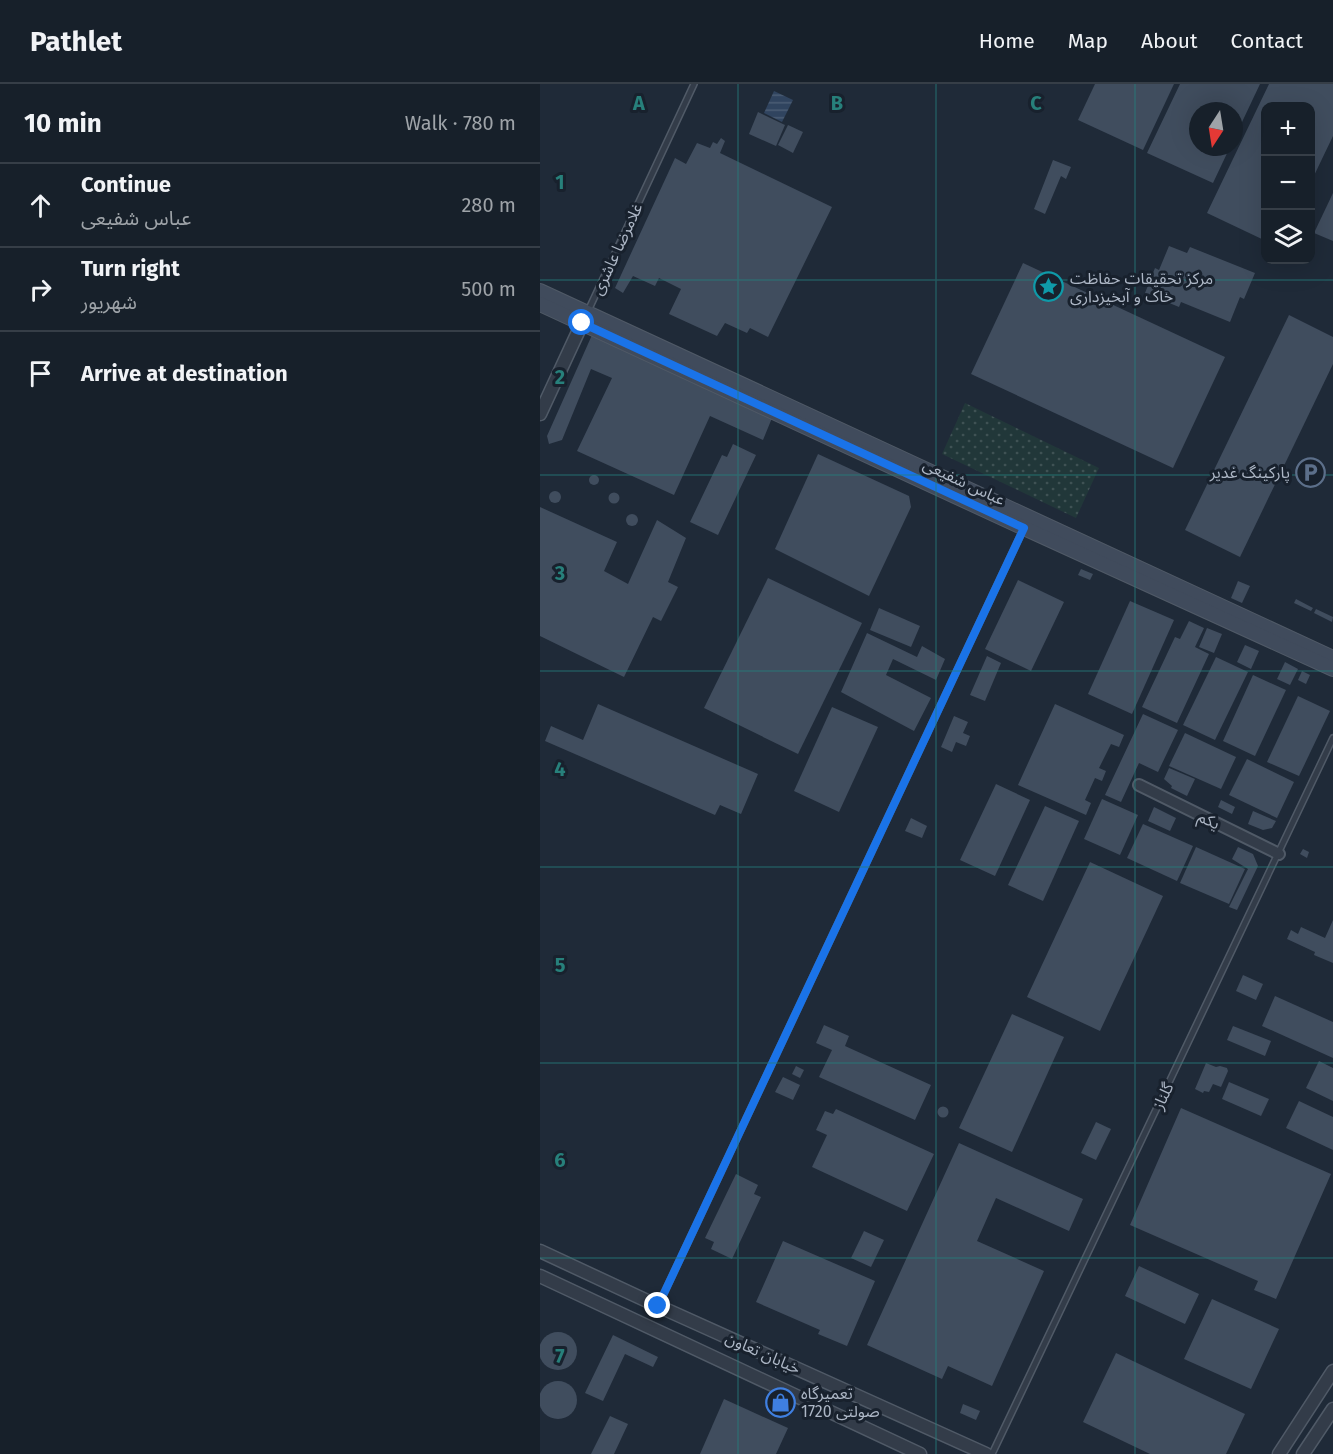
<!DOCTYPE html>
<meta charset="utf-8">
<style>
:root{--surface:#17202a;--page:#202832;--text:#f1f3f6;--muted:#9ea3a8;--line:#363e47}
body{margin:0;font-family:"Fira Sans","Noto Sans Arabic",sans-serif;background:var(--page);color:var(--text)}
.controls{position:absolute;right:18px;top:18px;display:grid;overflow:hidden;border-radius:12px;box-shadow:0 6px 24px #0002}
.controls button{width:54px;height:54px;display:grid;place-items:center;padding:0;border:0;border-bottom:2px solid var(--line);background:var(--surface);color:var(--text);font:30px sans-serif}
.compass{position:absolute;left:649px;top:18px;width:54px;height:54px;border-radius:50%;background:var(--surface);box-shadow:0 6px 24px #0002;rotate:192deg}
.stop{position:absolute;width:18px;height:18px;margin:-14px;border:4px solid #1a73e8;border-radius:50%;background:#fff}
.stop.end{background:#1a73e8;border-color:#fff;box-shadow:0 2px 6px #0008}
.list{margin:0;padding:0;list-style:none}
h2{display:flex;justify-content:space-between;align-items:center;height:78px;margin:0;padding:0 24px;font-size:26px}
h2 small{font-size:20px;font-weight:400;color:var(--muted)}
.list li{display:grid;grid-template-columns:39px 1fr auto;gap:18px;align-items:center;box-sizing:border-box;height:84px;padding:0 24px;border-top:2px solid var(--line)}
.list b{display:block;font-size:22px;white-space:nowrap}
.list p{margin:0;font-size:20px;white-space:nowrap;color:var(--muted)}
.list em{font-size:20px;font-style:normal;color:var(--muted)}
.icon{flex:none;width:33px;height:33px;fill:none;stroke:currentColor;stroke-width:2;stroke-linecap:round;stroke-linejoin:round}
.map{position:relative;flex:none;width:793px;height:1370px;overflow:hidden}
header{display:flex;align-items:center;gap:36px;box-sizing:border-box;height:84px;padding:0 30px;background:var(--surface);border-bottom:2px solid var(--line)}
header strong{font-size:28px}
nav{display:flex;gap:33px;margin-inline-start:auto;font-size:21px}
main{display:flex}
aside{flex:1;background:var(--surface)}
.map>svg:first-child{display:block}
</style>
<header>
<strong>Pathlet</strong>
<nav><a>Home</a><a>Map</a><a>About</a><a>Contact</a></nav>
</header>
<main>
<aside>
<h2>10 min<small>Walk · 780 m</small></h2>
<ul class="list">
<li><svg class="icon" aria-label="ahead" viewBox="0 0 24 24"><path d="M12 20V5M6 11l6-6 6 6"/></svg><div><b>Continue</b><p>عباس شفیعی</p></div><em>280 m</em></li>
<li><svg class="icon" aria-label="right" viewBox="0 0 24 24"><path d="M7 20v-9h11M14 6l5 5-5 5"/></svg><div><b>Turn right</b><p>شهریور</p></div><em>500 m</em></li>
<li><svg class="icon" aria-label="arrive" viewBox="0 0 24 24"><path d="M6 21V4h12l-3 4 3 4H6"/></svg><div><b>Arrive at destination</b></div></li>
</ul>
</aside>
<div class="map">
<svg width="793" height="1370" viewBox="0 0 793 1370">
<defs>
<pattern id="grass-dots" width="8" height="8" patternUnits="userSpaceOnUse" patternTransform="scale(1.5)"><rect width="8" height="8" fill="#213739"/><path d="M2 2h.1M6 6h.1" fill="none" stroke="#3f5254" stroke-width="1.8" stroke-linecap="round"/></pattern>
<pattern id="water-rules" width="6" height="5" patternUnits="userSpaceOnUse" patternTransform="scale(1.5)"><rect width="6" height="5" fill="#30445f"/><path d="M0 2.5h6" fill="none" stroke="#4b5d74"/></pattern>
</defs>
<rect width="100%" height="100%" fill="#1f2a38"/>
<!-- grass -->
<path fill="url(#grass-dots)" d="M425,319L559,384L536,434L402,370Z"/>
<!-- water -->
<path fill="url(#water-rules)" d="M234,7L253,16L242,38L224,29Z"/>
<!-- building -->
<g fill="#404d5e">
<path d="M555,0H634L603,66L538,36Z"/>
<path d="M640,0H720L694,55V27H658V63H690L673,99L607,69Z"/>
<path d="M729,0H793V52L770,100V22H726V157L667,129Z"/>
<path d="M218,28L245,41L236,62L209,50Z"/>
<path d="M248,41L263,48L253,69L238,61Z"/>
<path d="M181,54L185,57L180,69L292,123L228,253L210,244L207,249L185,239L177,252L129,230L141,205L119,194L115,202L93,192L83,209L75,204L135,74L146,80L157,59L170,64L173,58L177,60Z"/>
<path d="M513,76L531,83L526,95L521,92L505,130L494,125Z"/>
<path d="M793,109V157L774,149Z"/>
<path d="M629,162L647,169L650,163L715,189L704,215L700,213L690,238L641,218L639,223L605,209L615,184L619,186Z"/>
<path d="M483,179L685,273L633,384L431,290Z"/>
<path d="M749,231L793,253V280L700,473L645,446Z"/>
<path d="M52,251L232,334L223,356L170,332L134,411L37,367L72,294L51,285L22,356L9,360L7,352Z"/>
<path d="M193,360L216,371L178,451L150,438L182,371L187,373Z"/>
<path d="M278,370L369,412L371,423L329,512L235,465Z"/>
<circle cx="54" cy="396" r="5"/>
<circle cx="15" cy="413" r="6"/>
<circle cx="74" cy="414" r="5.5"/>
<path d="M0,423L77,458L64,487L88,500L117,436L146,454L128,498L138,503L121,537L113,533L84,593L0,552Z"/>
<circle cx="92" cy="436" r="6"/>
<path d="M541,485L553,490L550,496L538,491Z"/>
<path d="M228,494L322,539L258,670L164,624Z"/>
<path d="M478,496L524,518L491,587L445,565Z"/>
<path d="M698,497L710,502L702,519L691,514Z"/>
<path d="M756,515L773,524L771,527L754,519Z"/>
<path d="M590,517L634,536L592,630L548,610Z"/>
<path d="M339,524L380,542L371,563L330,546Z"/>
<path d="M776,525L793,533L792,538L774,529Z"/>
<path d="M649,537L664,544L655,563L669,570L637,639L602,623L635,553L640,555Z"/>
<path d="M667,544L682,550L674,569L659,563Z"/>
<path d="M327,549L377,573L382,562L405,575L396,596L353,575L346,591L391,614L374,647L301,608Z"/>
<path d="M705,561L719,567L711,585L697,578Z"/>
<path d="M447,572L461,579L445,617L430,611Z"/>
<path d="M676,573L708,588L675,656L643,641Z"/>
<path d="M745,578L758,585L750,601L737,595Z"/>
<path d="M762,587L770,591L766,600L758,596Z"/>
<path d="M713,591L746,606L715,672L683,657Z"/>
<path d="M758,612L790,627L759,692L727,678Z"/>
<path d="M58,620L218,690L201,730L180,721L175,731L5,657L11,642L43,656Z"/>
<path d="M515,620L584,651L579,663L571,660L559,684L566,687L562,697L555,694L545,716L551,719L546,731L478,701Z"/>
<path d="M292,623L338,643L299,728L254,707Z"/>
<path d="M603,630L638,646L618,688L599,679L581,718L565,711Z"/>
<path d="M414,632L428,638L423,649L430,652L426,662L416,658L412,668L401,663Z"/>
<path d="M645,649L696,673L681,705L629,682Z"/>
<path d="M707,675L754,698L737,734L689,711Z"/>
<path d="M629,684L655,695L647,712L631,704L632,702L624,695Z"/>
<path d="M456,700L490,716L455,792L420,776Z"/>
<path d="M562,715L598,731L580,771L544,755Z"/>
<path d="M681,716L695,723L692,730L678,723Z"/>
<path d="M505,722L539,737L503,817L468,801Z"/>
<path d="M614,723L636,734L630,747L608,737Z"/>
<path d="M713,727L736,737L732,744L723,746L708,740Z"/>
<path d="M371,734L387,742L382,754L365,747Z"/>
<path d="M603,740L653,762L637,797L587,774Z"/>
<path d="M656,763L705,785L689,820L640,799Z"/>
<path d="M698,763L713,770L718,782L697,826L689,823L708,785L692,775Z"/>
<path d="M763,765L769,768L767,774L760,770Z"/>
<path d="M550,778L623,812L560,947L487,913Z"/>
<path d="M793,836V879L774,871L775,868L747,855L751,846L758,850L761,843L785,854Z"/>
<path d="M703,891L723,900L716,916L696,907Z"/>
<path d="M735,912L793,938V974L722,942Z"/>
<path d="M472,930L524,953L472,1068L419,1044Z"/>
<path d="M284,941L309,952L305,962L391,1001L375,1036L279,993L292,966L276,959Z"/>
<path d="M693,942L731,957L725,972L687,956Z"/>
<path d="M779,977L793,984V1017L766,1004Z"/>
<path d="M666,979L676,983L680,982L687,984L688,987L681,1003L673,1000L669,1008L664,1007L663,1009L655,1005Z"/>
<path d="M256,982L264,986L260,994L252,990Z"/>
<path d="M243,993L260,1001L253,1016L235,1008Z"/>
<path d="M689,998L729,1015L721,1032L682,1015Z"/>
<path d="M759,1017L793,1033V1066L746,1044Z"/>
<circle cx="403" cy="1028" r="5.5"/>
<path d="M641,1024L791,1090L736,1215L714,1206L718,1197L590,1141Z"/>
<path d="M296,1025L394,1070L367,1127L272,1083L287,1051L276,1046L285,1027L293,1030Z"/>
<path d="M556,1038L571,1045L556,1076L541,1069Z"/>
<path d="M419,1059L543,1115L529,1147L456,1114L437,1157L504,1187L452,1302L408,1282L402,1295L327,1261Z"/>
<path d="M196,1090L218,1101L214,1110L221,1113L192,1175L171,1165L174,1158L165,1154Z"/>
<path d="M324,1147L344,1156L331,1183L311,1174Z"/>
<path d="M243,1157L335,1197L307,1262L278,1250L280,1246L216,1218Z"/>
<path d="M599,1182L659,1210L645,1240L585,1212Z"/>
<path d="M672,1215L739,1245L711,1305L644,1275Z"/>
<circle cx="18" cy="1267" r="19"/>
<path d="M73,1251L118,1273L113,1283L85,1270L63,1317L45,1309Z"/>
<path d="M576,1269L705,1330L686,1370H610L543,1338Z"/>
<circle cx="18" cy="1316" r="19"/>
<path d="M184,1315L248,1344L236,1370H160Z"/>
<path d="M423,1320L440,1327L436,1336L420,1329Z"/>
<path d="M70,1332L88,1340L74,1370H51Z"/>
</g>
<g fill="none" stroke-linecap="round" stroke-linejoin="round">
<defs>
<g id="service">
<path d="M48,227L154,0"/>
<path d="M118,1222L483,446"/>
<path d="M452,1370L793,654"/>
</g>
<path id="minor" d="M599,701L739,770"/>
<g id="tertiary">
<path d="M0,330L45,233"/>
<path d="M0,1167L118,1222L446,1370"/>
<path d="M0,1192L380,1370"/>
<path d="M739,1370L793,1287"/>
<path d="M763,1370L793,1325"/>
</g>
<g id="secondary">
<path d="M0,207L793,574"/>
<path d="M0,220L484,444L793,585"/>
</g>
</defs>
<!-- service casing -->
<use href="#service" stroke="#505a67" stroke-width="8"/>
<!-- minor casing -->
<use href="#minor" stroke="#505a67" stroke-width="14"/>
<!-- tertiary casing -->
<use href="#tertiary" stroke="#505a67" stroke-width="15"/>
<!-- secondary casing -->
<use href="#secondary" stroke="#505a67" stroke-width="16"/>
<!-- service -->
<use href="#service" stroke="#333c49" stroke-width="5"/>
<!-- minor -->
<use href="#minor" stroke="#333c49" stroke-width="10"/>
<!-- tertiary -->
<use href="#tertiary" stroke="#333c49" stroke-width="12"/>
<!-- secondary -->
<use href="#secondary" stroke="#404b5c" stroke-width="14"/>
</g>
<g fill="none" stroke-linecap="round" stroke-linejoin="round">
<!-- route -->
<path stroke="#1a73e8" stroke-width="8" d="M42,239L484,444L118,1222"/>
</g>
<!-- grid -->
<path fill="none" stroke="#27807b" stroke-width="1.5" stroke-opacity="0.55" d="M198,0V1370M396,0V1370M595,0V1370M0,196H793M0,391H793M0,587H793M0,783H793M0,979H793M0,1174H793"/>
<!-- icons -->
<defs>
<symbol id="sight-ring" viewBox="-11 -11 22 22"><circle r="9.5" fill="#18212d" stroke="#0f9aa8" stroke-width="1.5"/><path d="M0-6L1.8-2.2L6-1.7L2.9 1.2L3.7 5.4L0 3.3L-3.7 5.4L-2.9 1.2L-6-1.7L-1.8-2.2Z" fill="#0f9aa8"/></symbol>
<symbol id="parking-ring" viewBox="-11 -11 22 22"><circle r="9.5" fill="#18212d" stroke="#5c6f8a" stroke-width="1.5"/><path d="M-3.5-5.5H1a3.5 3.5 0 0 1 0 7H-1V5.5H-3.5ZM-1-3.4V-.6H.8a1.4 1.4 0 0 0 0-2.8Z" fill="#5c6f8a"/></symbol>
<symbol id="shop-ring" viewBox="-11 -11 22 22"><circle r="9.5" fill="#18212d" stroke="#3f7fe0" stroke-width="1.5"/><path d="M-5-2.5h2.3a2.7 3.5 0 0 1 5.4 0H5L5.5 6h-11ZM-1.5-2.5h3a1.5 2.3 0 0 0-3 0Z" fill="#3f7fe0"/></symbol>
</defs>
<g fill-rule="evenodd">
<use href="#sight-ring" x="492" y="186" width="33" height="33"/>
<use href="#parking-ring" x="754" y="372" width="33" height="33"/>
<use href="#shop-ring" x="224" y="1302" width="33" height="33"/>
</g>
<g text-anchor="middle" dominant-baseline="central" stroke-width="6" stroke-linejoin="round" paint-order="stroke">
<!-- street labels -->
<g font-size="16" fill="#adb7c6" stroke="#18212d">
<text transform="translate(77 165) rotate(-65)">غلامرضا عاشری</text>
<text transform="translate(424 398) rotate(25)">عباس شفیعی</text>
<text transform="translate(669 736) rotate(26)">یکم</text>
<text transform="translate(623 1012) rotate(-64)">گلناز</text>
<text transform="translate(223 1269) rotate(24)">خیابان تعاون</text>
</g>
<!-- poi labels -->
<g font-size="16" fill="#adb7c6" stroke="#18212d" text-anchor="start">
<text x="530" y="194">مرکز تحقیقات حفاظت<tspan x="530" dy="18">خاک و آبخیزداری</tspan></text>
<text x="750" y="388" text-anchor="end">پارکینگ غدیر</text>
<text x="261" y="1309">تعمیرگاه<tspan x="261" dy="18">1720 صولتی</tspan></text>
</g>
</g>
<g font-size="20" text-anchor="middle" font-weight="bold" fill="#27807b" stroke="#18212d" stroke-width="6" stroke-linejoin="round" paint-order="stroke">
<text x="99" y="26">A</text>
<text x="297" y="26">B</text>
<text x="496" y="26">C</text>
<text x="20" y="105">1</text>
<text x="20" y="300">2</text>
<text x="20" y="496">3</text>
<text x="20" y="692">4</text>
<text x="20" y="888">5</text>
<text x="20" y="1083">6</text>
<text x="20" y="1279">7</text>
</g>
</svg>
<div class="controls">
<button>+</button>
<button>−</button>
<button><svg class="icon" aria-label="layers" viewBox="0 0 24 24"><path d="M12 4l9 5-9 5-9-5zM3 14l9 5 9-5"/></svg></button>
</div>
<svg class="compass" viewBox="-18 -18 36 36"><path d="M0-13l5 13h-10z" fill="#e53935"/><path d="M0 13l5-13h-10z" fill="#9ea3a8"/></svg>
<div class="stop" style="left:42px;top:239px"></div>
<div class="stop end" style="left:118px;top:1222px"></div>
</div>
</main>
